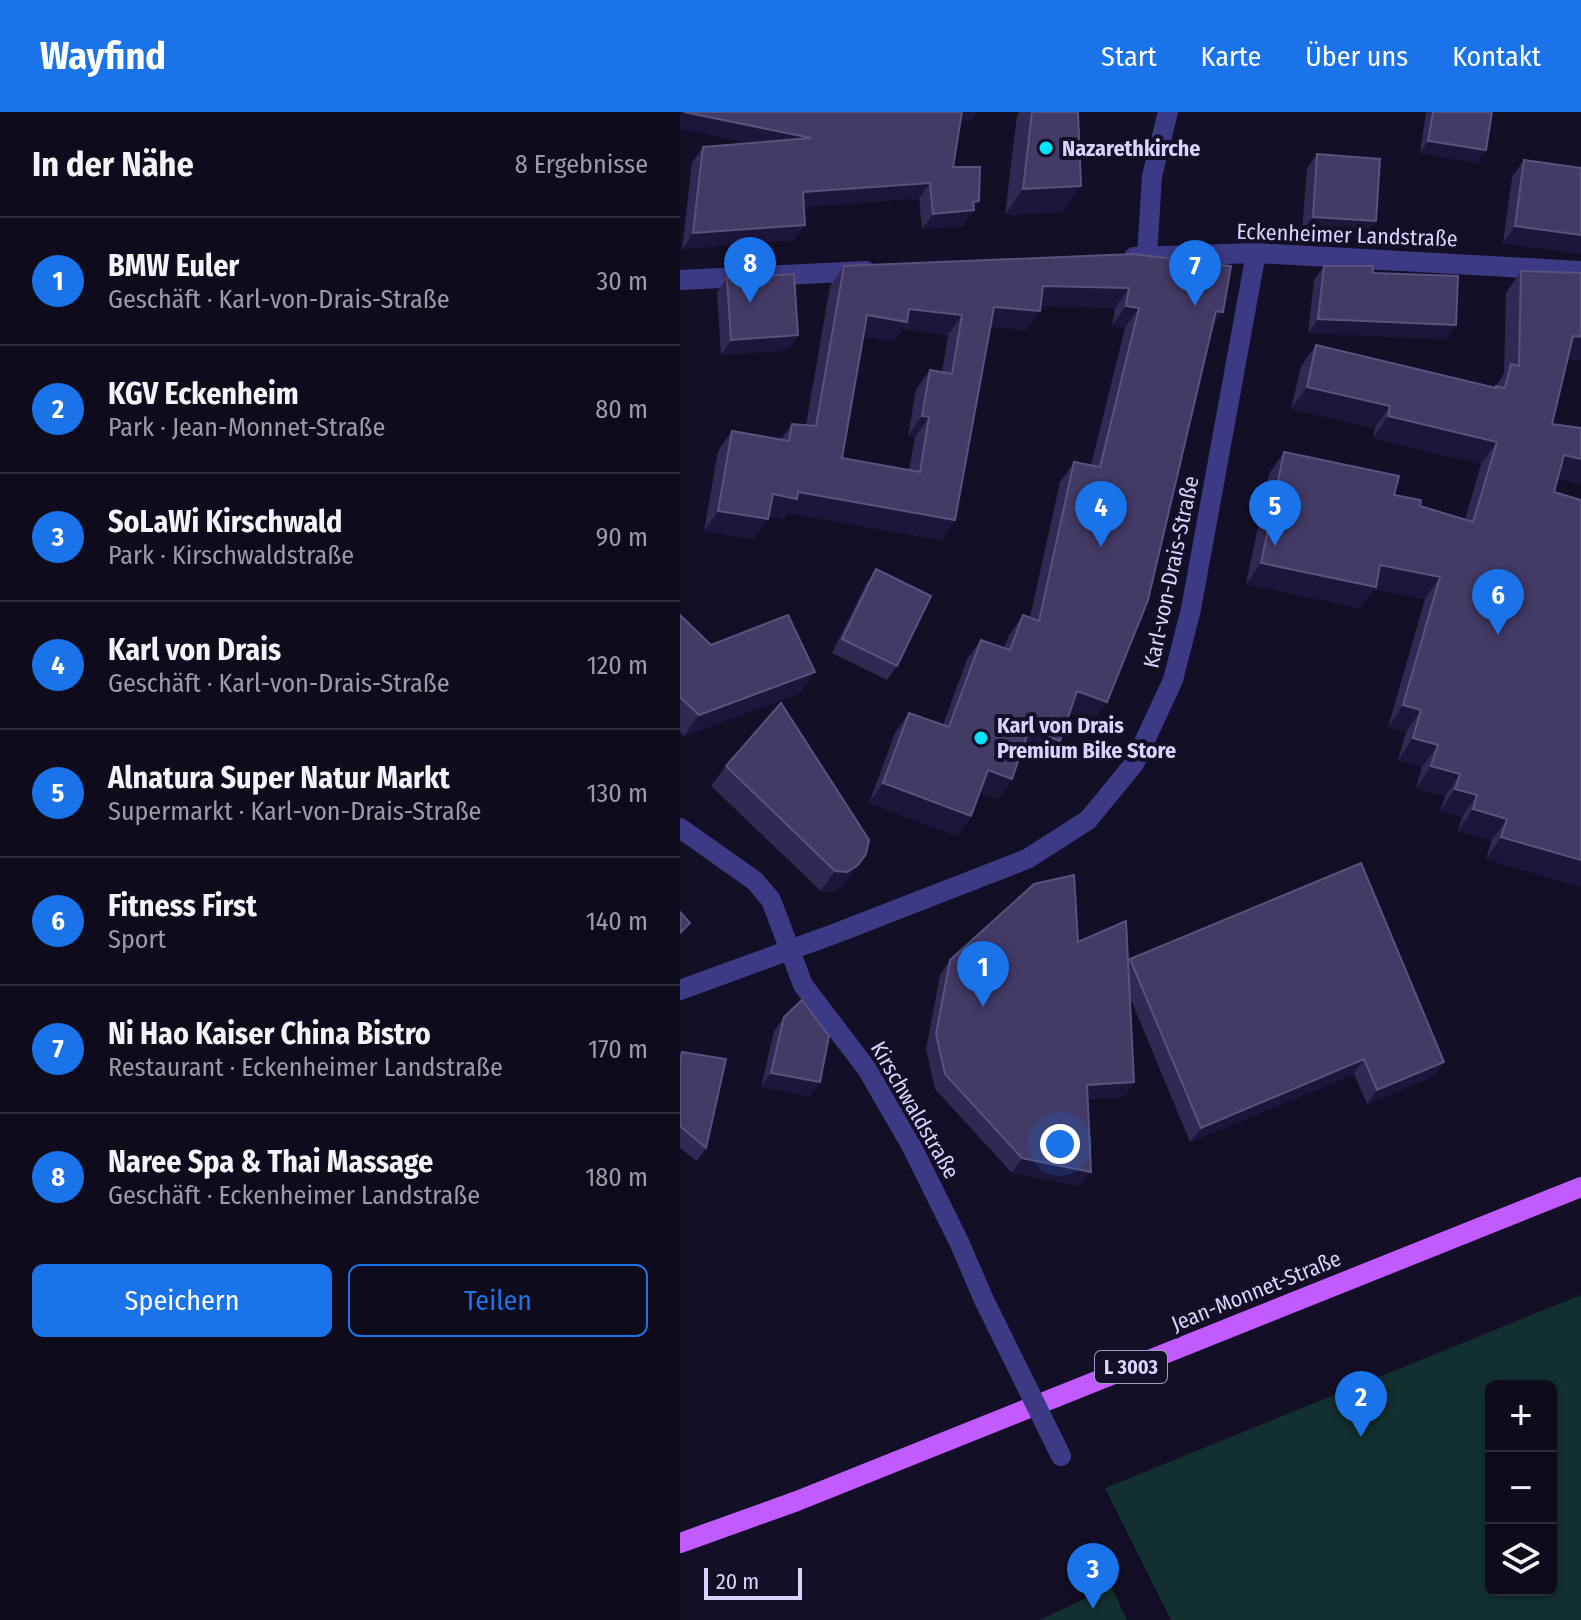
<!DOCTYPE html>
<html lang="de">
<meta charset="utf-8">
<style>
:root{--surface:#0e0b1c;--page:#1c1929;--text:#f1f3f6;--muted:#9b9ba3;--line:#2e2b3b;--accent:#1a73e8}
body{margin:0;font-family:"Fira Sans Condensed",sans-serif;background:var(--page);color:var(--text)}
.controls{position:absolute;right:24px;bottom:24px;display:grid;overflow:hidden;border-radius:12px;box-shadow:0 2px 6px #0004}
.controls button{width:72px;height:72px;display:grid;place-items:center;padding:0;border:0;border-bottom:2px solid var(--line);background:var(--surface);color:var(--text);font:40px sans-serif}
.scale{position:absolute;left:24px;bottom:20px;width:98px;box-sizing:border-box;padding-left:8px;border:4px solid #d9d4ff;border-top:0;font-size:22px;line-height:28px;white-space:nowrap;color:#d9d4ff;-webkit-text-stroke:6px #130f26;paint-order:stroke}
.you{position:absolute;left:380px;top:1032px;width:28px;height:28px;margin:-20px;border:6px solid #fff;border-radius:50%;background:#1a73e8;box-shadow:0 0 0 12px #1a73e833}
.badge{display:grid;place-items:center;width:52px;height:52px;border-radius:50%;background:var(--accent);color:#fff;font-size:26px;font-weight:700}
.pin{position:absolute;translate:-50% -66px;filter:drop-shadow(0 2px 4px #0008)}
.pin::after{content:'';position:absolute;top:42px;width:28px;height:24px;background:inherit;clip-path:polygon(0 0,100% 0,50% 100%)}
.list{margin:0;padding:0;list-style:none}
h2{display:flex;justify-content:space-between;align-items:center;height:104px;margin:0;padding:0 32px;font-size:34px}
h2 small{font-size:26px;font-weight:400;color:var(--muted)}
.list li{display:grid;grid-template-columns:52px 1fr auto;gap:24px;align-items:center;box-sizing:border-box;height:128px;padding:0 32px;border-top:2px solid var(--line)}
.list b{display:block;font-size:30px;white-space:nowrap}
.list p{margin:0;font-size:26px;white-space:nowrap;color:var(--muted)}
.list em{font-size:26px;font-style:normal;color:var(--muted)}
.actions{display:flex;gap:16px;padding:24px 32px}
.actions a{flex:1;padding:18px 0;border:2px solid var(--accent);border-radius:12px;text-align:center;font-size:28px;color:var(--accent)}
.actions .main{background:var(--accent);color:#fff}
.icon{flex:none;width:44px;height:44px;fill:none;stroke:currentColor;stroke-width:2;stroke-linecap:round;stroke-linejoin:round}
.map{position:relative;flex:none;width:901px;height:1508px;overflow:hidden}
header{display:flex;align-items:center;gap:48px;box-sizing:border-box;height:112px;padding:0 40px;background:var(--accent);color:#fff}
header strong{font-size:38px}
nav{display:flex;gap:44px;margin-inline-start:auto;font-size:28px}
main{display:flex}
aside{flex:1;background:var(--surface)}
.map>svg:first-child{display:block}
</style>
<header>
<strong>Wayfind</strong>
<nav><a>Start</a><a>Karte</a><a>Über uns</a><a>Kontakt</a></nav>
</header>
<main>
<aside>
<h2>In der Nähe<small>8 Ergebnisse</small></h2>
<ul class="list">
<li><span class="badge">1</span><div><b>BMW Euler</b><p>Geschäft · Karl-von-Drais-Straße</p></div><em>30 m</em></li>
<li><span class="badge">2</span><div><b>KGV Eckenheim</b><p>Park · Jean-Monnet-Straße</p></div><em>80 m</em></li>
<li><span class="badge">3</span><div><b>SoLaWi Kirschwald</b><p>Park · Kirschwaldstraße</p></div><em>90 m</em></li>
<li><span class="badge">4</span><div><b>Karl von Drais</b><p>Geschäft · Karl-von-Drais-Straße</p></div><em>120 m</em></li>
<li><span class="badge">5</span><div><b>Alnatura Super Natur Markt</b><p>Supermarkt · Karl-von-Drais-Straße</p></div><em>130 m</em></li>
<li><span class="badge">6</span><div><b>Fitness First</b><p>Sport</p></div><em>140 m</em></li>
<li><span class="badge">7</span><div><b>Ni Hao Kaiser China Bistro</b><p>Restaurant · Eckenheimer Landstraße</p></div><em>170 m</em></li>
<li><span class="badge">8</span><div><b>Naree Spa &amp; Thai Massage</b><p>Geschäft · Eckenheimer Landstraße</p></div><em>180 m</em></li>
</ul>
<div class="actions"><a class="main">Speichern</a><a>Teilen</a></div>
</aside>
<div class="map">
<svg width="901" height="1508" viewBox="0 0 901 1508">
<rect width="100%" height="100%" fill="#130f26"/>
<!-- green -->
<g fill="#12302f" fill-rule="evenodd">
<path d="M901,1183V1508H491L425,1376ZM871,1274V1478H811V1274Z"/>
<path d="M431,1474L447,1508H360Z"/>
</g>
<g fill="none" stroke-linecap="round" stroke-linejoin="round">
<!-- street -->
<g stroke="#3d3a85" stroke-width="20">
<path d="M454,145L576,141L901,159"/>
<path d="M467,145L472,64L488,0"/>
<path d="M0,168L186,159"/>
<path d="M0,716L75,769L91,788L123,873L187,957L231,1033L279,1130L304,1188"/>
<path d="M0,878L154,822L347,747L408,708L454,652L493,568L511,497L576,141"/>
</g>
<!-- primary -->
<path stroke="#c25bff" stroke-width="20" d="M0,1431L117,1389L901,1075"/>
<!-- street-bridge -->
<path stroke="#3d3a85" stroke-width="20" d="M304,1188L381,1344"/>
</g>
<!-- wall -->
<g fill="#312854" fill-rule="evenodd">
<path d="M297,0L292,8L280,7L273,55L299,89L283,114L242,117L239,86L124,95L125,113L114,128L2,137L12,51L23,35L70,31Z"/>
<path d="M339,0H398L383,100L325,103L337,3Z"/>
<path d="M746,0H812L797,51L740,41Z"/>
<path d="M637,42L686,124L622,119L627,56Z"/>
<path d="M844,48L901,56V142L823,131L832,65Z"/>
<path d="M454,142L533,214L413,610L390,601L366,649L342,640L332,667L318,687L300,680L291,704L277,724L189,691L215,621L229,601L263,613L287,547L301,528L324,536L329,523L343,503L350,505L380,370L394,350L411,353L445,216L432,214L435,196L360,194V199L346,218L310,215L275,408L261,428L108,401L103,407L89,404L88,407L74,427L24,419L38,339L52,319L101,327L112,312L126,313L150,174L164,154ZM222,217L268,223L262,260L250,258L236,277L228,324L235,325L229,358L162,346L184,224L213,230Z"/>
<path d="M644,154L693,161L766,227L628,221L634,168Z"/>
<path d="M841,159L901,161V248L888,247L872,312L901,372L878,367L874,380L901,388V775L806,747L812,728L778,719L782,705L760,699L765,684L736,676L742,655L718,648L726,620L708,615L745,487L694,477L680,496L566,472L589,362L604,340L714,383L740,394L785,408L801,352L693,326L695,316L611,297L621,254L636,233L815,276L824,261L826,181Z"/>
<path d="M47,166L118,223L108,238L41,243L37,180Z"/>
<path d="M196,457L217,554L207,568L152,541L186,472Z"/>
<path d="M0,503L31,533L120,581L4,624L0,620Z"/>
<path d="M46,654L186,742L163,774L152,780L141,779L31,674Z"/>
<path d="M398,830L448,851L450,847L764,950L754,964L687,992L674,962L510,1030L449,883L454,970L444,985L408,987L401,1074L332,1061L255,977L246,937L260,863L270,848Z"/>
<path d="M104,905L140,970L130,984L81,975L94,919Z"/>
<path d="M2,940L26,1036L17,1049L0,1036V942Z"/>
</g>
<!-- shaded-wall -->
<g fill="#1d163a">
<path d="M0,0H4L131,26L120,42L0,17Z"/>
<path d="M277,0H297L292,8L272,7Z"/>
<path d="M748,29L806,38L797,51L740,41Z"/>
<path d="M250,71L239,86L112,96L123,80Z"/>
<path d="M401,74L383,100L325,103L343,77Z"/>
<path d="M299,89L283,114L242,117L253,102L293,90Z"/>
<path d="M633,105L696,109L686,124L622,119Z"/>
<path d="M125,113L114,128L2,137L13,121Z"/>
<path d="M835,114L901,123V142L823,131Z"/>
<path d="M363,174L449,176L435,196L349,194Z"/>
<path d="M446,194L459,196L445,216L432,214Z"/>
<path d="M314,195L360,199L346,218L300,215Z"/>
<path d="M229,197L282,203L268,223L222,217L213,230L173,223L187,203Z"/>
<path d="M536,199L543,200L529,220Z"/>
<path d="M638,207L776,213L766,227L628,221Z"/>
<path d="M118,223L108,238L41,243L51,228Z"/>
<path d="M893,224L901,225V248L878,246Z"/>
<path d="M627,275L710,294L695,316L611,297Z"/>
<path d="M242,304L249,305L235,325L228,324Z"/>
<path d="M708,304L817,330L801,352L693,326Z"/>
<path d="M884,343L901,347V372L868,365Z"/>
<path d="M118,380L275,408L261,428L108,401L103,407L79,402L93,382Z"/>
<path d="M38,399L88,407L74,427L24,419Z"/>
<path d="M581,451L700,453L760,465L745,487L694,477L680,496L566,472Z"/>
<path d="M135,560L120,581L4,624L19,603Z"/>
<path d="M397,579L427,590L413,610L384,599Z"/>
<path d="M723,593L741,598L726,620L708,615Z"/>
<path d="M349,618L380,629L366,649L335,638Z"/>
<path d="M733,626L758,633L742,655L718,648Z"/>
<path d="M751,654L780,662L765,684L736,676Z"/>
<path d="M308,658L332,667L318,687L294,678Z"/>
<path d="M203,671L291,704L277,724L189,691Z"/>
<path d="M775,677L797,683L782,705L760,699Z"/>
<path d="M793,697L827,707L812,728L778,719Z"/>
<path d="M821,725L901,748V775L806,747Z"/>
<path d="M186,742L163,774L152,780L141,779L155,759Z"/>
<path d="M684,947L674,962L510,1030L521,1016Z"/>
<path d="M764,950L754,964L687,992L697,978Z"/>
<path d="M91,961L140,970L130,984L81,975Z"/>
<path d="M454,970L444,985L397,987L407,973Z"/>
<path d="M342,1046L411,1060L401,1074L332,1061Z"/>
</g>
<!-- building -->
<g fill="#433a66" stroke="#5a527e" stroke-width="2" fill-rule="evenodd">
<path d="M4,0H282L273,55H300L299,89L293,90L294,98L253,102L250,71L123,80L125,113L13,121L23,35L131,26Z"/>
<path d="M352,0H398L401,74L343,77Z"/>
<path d="M753,0H812L806,38L748,29Z"/>
<path d="M637,42L700,47L696,109L633,105Z"/>
<path d="M844,48L901,56V123L835,114Z"/>
<path d="M454,142L551,154L543,200L536,199L468,488L427,590L397,579L380,629L349,618L332,667L308,658L291,704L203,671L229,601L269,615L301,528L330,538L343,503L359,509L394,350L420,355L459,196L446,194L449,176L363,174L360,199L314,195L275,408L118,380L117,387L93,382L88,407L38,399L52,319L109,329L112,312L136,314L164,154ZM229,197L282,203L272,262L250,258L242,304L249,305L240,360L162,346L187,203L227,210Z"/>
<path d="M644,154H693V161L778,164L776,213L638,207Z"/>
<path d="M841,159L901,161V225L893,224L872,312L901,316V347L884,343L874,380L901,388V748L821,725L827,707L793,697L797,683L775,677L780,662L751,654L758,633L733,626L741,598L723,593L760,465L700,453L696,475L581,451L604,340L719,364L714,383L741,388L740,394L793,410L817,330L708,304L710,294L627,275L636,233L816,276V274L825,276L831,252L839,254Z"/>
<path d="M114,162L118,223L51,228L47,166Z"/>
<path d="M196,457L251,484L217,554L162,527Z"/>
<path d="M0,503L31,533L108,503L135,560L19,603L0,585Z"/>
<path d="M101,591L189,728L186,742L178,753L167,760L155,759L46,654Z"/>
<path d="M681,751L764,950L697,978L684,947L521,1016L450,847Z"/>
<path d="M394,763L398,830L446,809L454,970L407,973L411,1060L342,1046L265,962L256,922L270,848L354,772Z"/>
<path d="M0,800L10,811L0,821Z"/>
<path d="M122,888L149,924L140,970L91,961L104,905Z"/>
<path d="M2,940L46,947L26,1036L0,1014V948Z"/>
</g>
<!-- markers -->
<g fill="#00e5ff" stroke="#130f26" stroke-width="3">
<circle cx="366" cy="36" r="8"/>
<circle cx="301" cy="626" r="8"/>
</g>
<g text-anchor="middle" dominant-baseline="central" stroke-width="8" stroke-linejoin="round" paint-order="stroke">
<!-- shield labels -->
<rect fill="#130f26" stroke="#9e99be" stroke-width="2" x="415" y="1239" width="72" height="32" rx="6"/>
<g font-size="20" font-weight="bold" fill="#d9d4ff">
<text x="451" y="1255">L 3003</text>
</g>
<!-- poi labels -->
<g font-size="22" font-weight="bold" fill="#d9d4ff" stroke="#130f26" text-anchor="start">
<text x="382" y="36">Nazarethkirche</text>
<text x="317" y="613">Karl von Drais<tspan x="317" dy="25">Premium Bike Store</tspan></text>
</g>
<!-- street labels -->
<g font-size="22" fill="#d9d4ff" stroke="#130f26">
<text transform="translate(667 123) rotate(2)">Eckenheimer Landstraße</text>
<text transform="translate(491 460) rotate(-78)">Karl-von-Drais-Straße</text>
<text transform="translate(235 998) rotate(60)">Kirschwaldstraße</text>
<text transform="translate(576 1179) rotate(-22)">Jean-Monnet-Straße</text>
</g>
</g>
</svg>
<div class="controls">
<button>+</button>
<button>−</button>
<button><svg class="icon" aria-label="layers" viewBox="0 0 24 24"><path d="M12 4l9 5-9 5-9-5zM3 14l9 5 9-5"/></svg></button>
</div>
<div class="scale">20 m</div>
<div class="you"></div>
<div class="pin badge" style="left:303px;top:895px">1</div>
<div class="pin badge" style="left:681px;top:1325px">2</div>
<div class="pin badge" style="left:413px;top:1497px">3</div>
<div class="pin badge" style="left:421px;top:435px">4</div>
<div class="pin badge" style="left:595px;top:434px">5</div>
<div class="pin badge" style="left:818px;top:523px">6</div>
<div class="pin badge" style="left:515px;top:194px">7</div>
<div class="pin badge" style="left:70px;top:191px">8</div>
</div>
</main>
